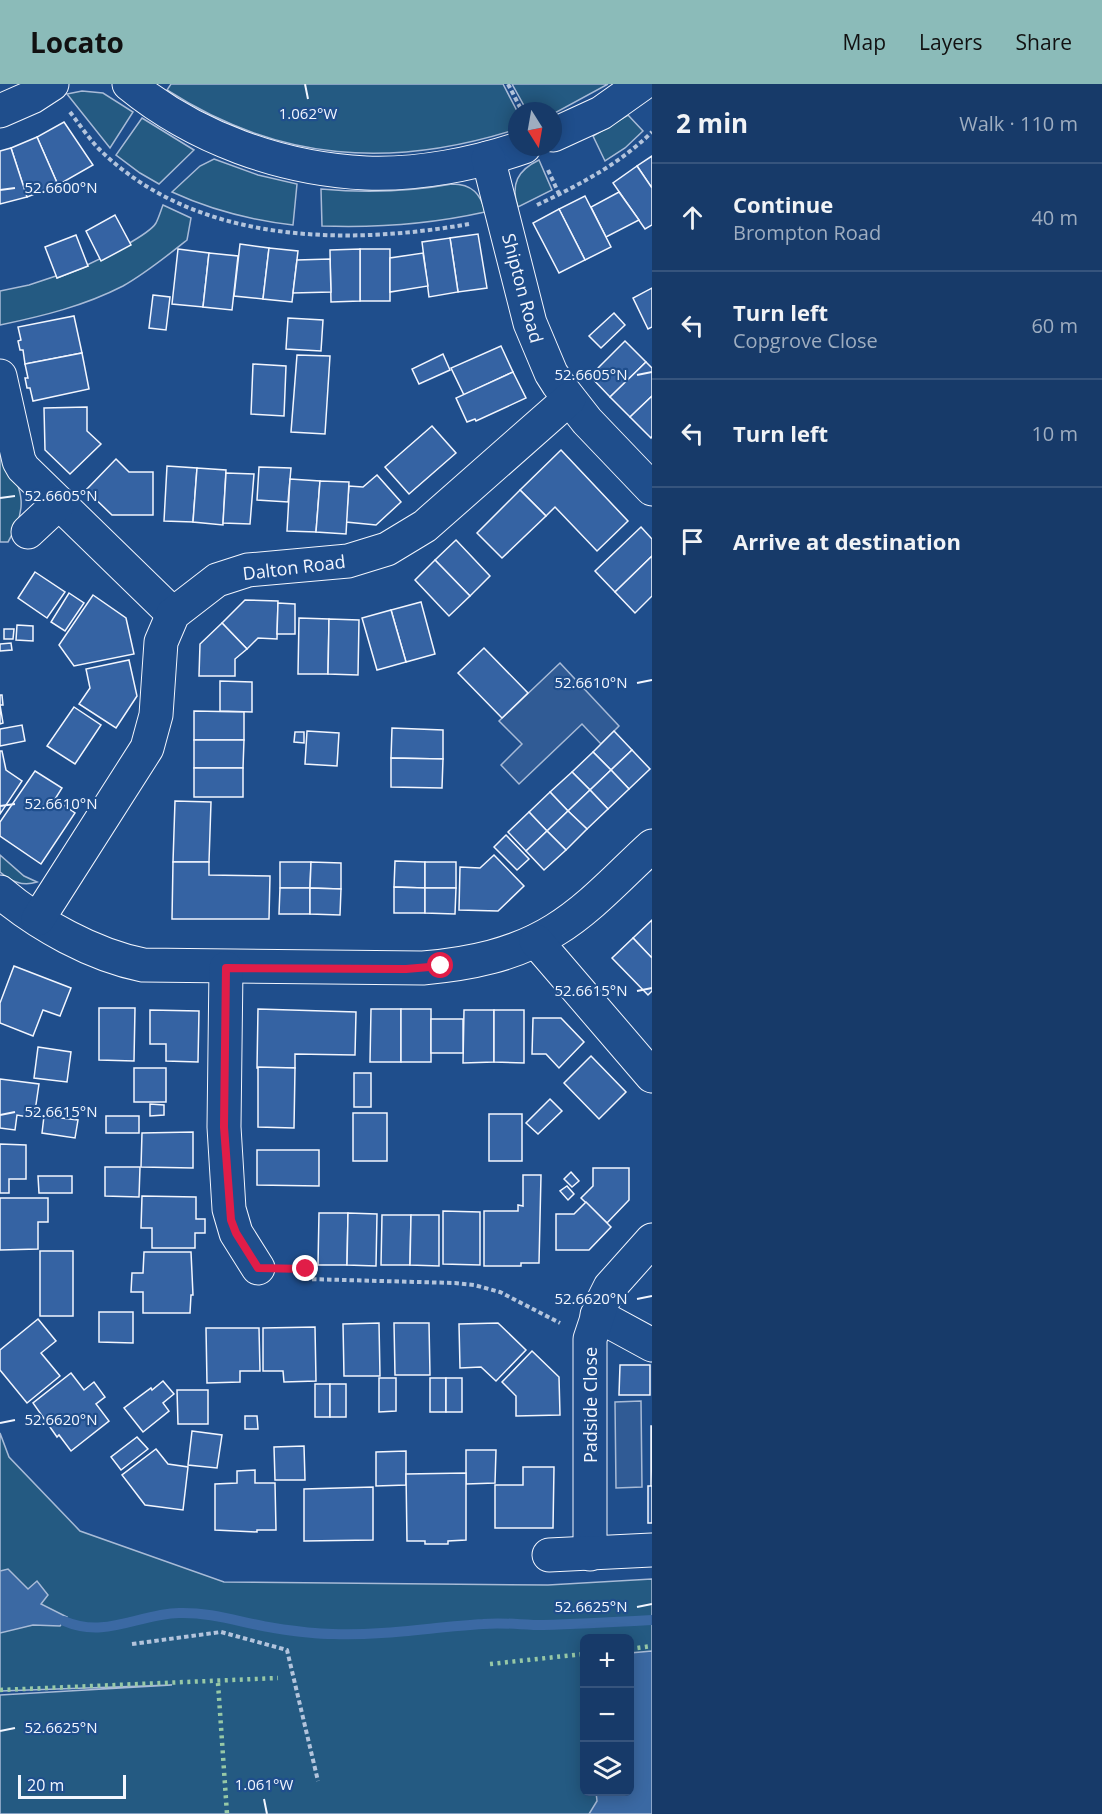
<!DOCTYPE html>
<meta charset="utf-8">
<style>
:root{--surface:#173a69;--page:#244571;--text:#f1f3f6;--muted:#9eadc0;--line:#36547d;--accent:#8bbbb9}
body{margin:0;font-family:"Open Sans",sans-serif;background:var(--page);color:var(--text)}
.controls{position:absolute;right:18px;bottom:18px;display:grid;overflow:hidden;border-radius:9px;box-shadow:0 3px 15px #0003}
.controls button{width:54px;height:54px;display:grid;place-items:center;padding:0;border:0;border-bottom:2px solid var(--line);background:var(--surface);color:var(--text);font:30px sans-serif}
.compass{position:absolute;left:508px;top:18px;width:54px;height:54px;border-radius:50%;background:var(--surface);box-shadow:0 3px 15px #0003;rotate:169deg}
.scale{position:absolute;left:18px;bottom:15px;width:108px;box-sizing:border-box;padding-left:6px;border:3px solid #f2f6ff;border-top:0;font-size:16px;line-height:21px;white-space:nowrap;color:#f2f6ff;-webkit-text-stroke:4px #1f4e8c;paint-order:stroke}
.stop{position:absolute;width:18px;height:18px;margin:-14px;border:4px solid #e11d48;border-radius:50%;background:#fff}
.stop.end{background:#e11d48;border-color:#fff;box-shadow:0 2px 6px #0008}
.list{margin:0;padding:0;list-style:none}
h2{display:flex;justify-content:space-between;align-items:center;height:78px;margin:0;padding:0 24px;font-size:26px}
h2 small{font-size:20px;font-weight:400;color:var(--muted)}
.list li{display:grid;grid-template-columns:39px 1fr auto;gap:18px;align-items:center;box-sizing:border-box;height:108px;padding:0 24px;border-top:2px solid var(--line)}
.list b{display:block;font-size:22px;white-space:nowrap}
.list p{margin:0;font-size:20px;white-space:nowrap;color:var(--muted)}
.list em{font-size:20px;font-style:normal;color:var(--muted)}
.icon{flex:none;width:33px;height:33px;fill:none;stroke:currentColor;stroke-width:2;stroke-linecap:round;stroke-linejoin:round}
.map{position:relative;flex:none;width:652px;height:1730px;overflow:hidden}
header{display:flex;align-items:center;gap:36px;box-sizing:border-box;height:84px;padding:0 30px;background:var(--accent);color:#111}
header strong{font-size:28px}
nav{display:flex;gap:33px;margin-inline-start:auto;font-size:21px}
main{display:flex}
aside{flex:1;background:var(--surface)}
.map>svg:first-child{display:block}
</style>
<header>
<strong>Locato</strong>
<nav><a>Map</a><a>Layers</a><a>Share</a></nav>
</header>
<main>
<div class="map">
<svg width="652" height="1730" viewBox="0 0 652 1730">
<rect width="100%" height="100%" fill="#1f4e8c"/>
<!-- green -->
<g fill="#245a82" stroke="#a8bbd7" stroke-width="1.5" fill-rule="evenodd">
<path d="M171,0H503L517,27V45C392,85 279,78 167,6Z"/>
<path d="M512,0H608L553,30V27H527Z"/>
<path d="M82,7L103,9L133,28L110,64L67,10Z"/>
<path d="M628,31L643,47L625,64L605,77L593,52Z"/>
<path d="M142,34L194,66L159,100L140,89L116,71Z"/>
<path d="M214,75L258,91L297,100L293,141C250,136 211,126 172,108L200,82Z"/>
<path d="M539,76L552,106L518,123C510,100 518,86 539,76Z"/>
<path d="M452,100C472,100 481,110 485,128C431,140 377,144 322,142L321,105C366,109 408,108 452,100Z"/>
<path d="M163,121L191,134L187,156C167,172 146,189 123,202C84,222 43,232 0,241V207L29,201L56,192L57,194L88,182L87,181C102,174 149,151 156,139C159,133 161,126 163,121Z"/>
<path d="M0,362C18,403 33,416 8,458H0Z"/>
<path d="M0,771L24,792L37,798C22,803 11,797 0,788Z"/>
<path d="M0,1349L9,1373L80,1447L224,1498L548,1501L652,1495V1730H0V1611L172,1601L0,1607ZM584,1554H630V1708H584Z"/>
</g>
<!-- parking -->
<g fill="#305b95" stroke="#a8bbd7" stroke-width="1.5">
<path d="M560,579L619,642L601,660L582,640L519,700L501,681L522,660L499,637Z"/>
<path d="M641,1317L642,1403L616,1404L615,1318Z"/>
</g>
<!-- water -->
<g fill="#3b69a3" stroke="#a8bbd7" stroke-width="1.5">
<path d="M8,1485L28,1505L37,1497L48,1511L41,1520L67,1533L60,1542L33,1541L0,1549V1487Z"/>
<path d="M652,1567V1730H589L597,1717L596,1708H630V1569Z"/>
</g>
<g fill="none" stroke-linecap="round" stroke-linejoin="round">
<!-- stream -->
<path stroke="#3b69a3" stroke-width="10" d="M64,1537C105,1555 138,1530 179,1529C212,1528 242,1539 274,1544C293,1547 314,1550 333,1550C383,1552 433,1543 483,1540C503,1538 523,1541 543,1541C579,1540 616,1538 652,1536"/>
</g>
<!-- building -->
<g fill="#3563a3" stroke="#f2f6ff" stroke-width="1.5">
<path d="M64,38L93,81L58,101L37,53Z"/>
<path d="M37,53L58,101L27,113L11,64Z"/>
<path d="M11,64L27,113L0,120V67Z"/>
<path d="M652,72V104L637,82Z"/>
<path d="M637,82L652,104V141L645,145L613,99Z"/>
<path d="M619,108L639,136L606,153L591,123Z"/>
<path d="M585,112L611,163L585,176L559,125Z"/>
<path d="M559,125L585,176L559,189L533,139Z"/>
<path d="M115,131L131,161L101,177L86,147Z"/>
<path d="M478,150L487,204L458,208L450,154Z"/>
<path d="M76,151L88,182L57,194L45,163Z"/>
<path d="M450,154L458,208L429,213L422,158Z"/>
<path d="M240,160L269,164L263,215L234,212Z"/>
<path d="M269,164L298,167L292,218L263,215Z"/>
<path d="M178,165L209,169L203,223L172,220Z"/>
<rect x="360" y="165" width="30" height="52"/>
<path d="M360,165V217L331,218L330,166Z"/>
<path d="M209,169L238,172L232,226L203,223Z"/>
<path d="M423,169L428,202L390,208V174Z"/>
<path d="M330,175L331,208L293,209L297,176Z"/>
<path d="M652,204V243L648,245L633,214Z"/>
<path d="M153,211L170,213L166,246L149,244Z"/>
<path d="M614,229L625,241L601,264L589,252Z"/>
<path d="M74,232L82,269L25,280L23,266H20L18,257L21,256L18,243Z"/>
<path d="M288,234L323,236L321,267L286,265Z"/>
<path d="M625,257L646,278L610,313L590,292Z"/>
<path d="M501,262L513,288L464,311L451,284Z"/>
<path d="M82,269L89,305L33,317L30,304H27L25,294H28L25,280Z"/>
<path d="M443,270L450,286L419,300L412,285Z"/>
<path d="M297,271L330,272L325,350L291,348Z"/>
<path d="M646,278L652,284V312L630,333L610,313Z"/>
<path d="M253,280L286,282L284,332L251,330Z"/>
<path d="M513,288L526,314L476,337L475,335L467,338L456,314Z"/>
<path d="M652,312V352L651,354L630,333Z"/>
<path d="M87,323V347L101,360L70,390L45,366L44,324Z"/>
<path d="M432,342L456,369L409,410L385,383Z"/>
<path d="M561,366L628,437L597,467L555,423L546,432L520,406Z"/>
<path d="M116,375L129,388H153V431H112L86,406Z"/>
<path d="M167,382L197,384L193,438L164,437Z"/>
<path d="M259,383L291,384L288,418L257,416Z"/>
<path d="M197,384L226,386L223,441L193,438Z"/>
<path d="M226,389L254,390L250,440L223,439Z"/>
<path d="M377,391L401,418L376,441L346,438L349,402L363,403Z"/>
<path d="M290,395L320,397L316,448L287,447Z"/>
<path d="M320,397L349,398L346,450L316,448Z"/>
<path d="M520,406L546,432L502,474L477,449Z"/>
<path d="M641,443L652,455V472L615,508L595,487Z"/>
<path d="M456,456L490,492L470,512L435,476Z"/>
<path d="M652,472V512L635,529L615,508Z"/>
<path d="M435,476L470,512L449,532L415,496Z"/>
<path d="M35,488L65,508L47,534L18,514Z"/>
<path d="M69,509L84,519L65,547L51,538Z"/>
<path d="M93,511L126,534L134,570L74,582L59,561Z"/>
<path d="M245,516L278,517L277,555L258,554L247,565L222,539Z"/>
<path d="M421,518L435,570L406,578L391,526Z"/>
<path d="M278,519L295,520V550H277Z"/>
<path d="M391,526L406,578L377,586L362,534Z"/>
<path d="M299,534L329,535L328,590H298Z"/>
<path d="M329,535L359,536L358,591L328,590Z"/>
<path d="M222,539L247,565L235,575V592H199L200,560Z"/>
<path d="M17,541L33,542V557L16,556Z"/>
<path d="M4,545H14L13,555H4Z"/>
<path d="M11,559L12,566L0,567V560Z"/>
<path d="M484,564L528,609L502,634L458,589Z"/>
<path d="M129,576L137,612L116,644L79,620L90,604L86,585Z"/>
<path d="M220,597L252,598V628L220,627Z"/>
<path d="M0,611H2L3,621H0L3,639L0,640Z"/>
<path d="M74,623L101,641L75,680L47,662Z"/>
<path d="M194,627L244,628V656H194Z"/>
<path d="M22,641L25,657L0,662V645Z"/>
<path d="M392,644L443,646V675L391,674Z"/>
<path d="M307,647L339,649L337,682L305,680Z"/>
<path d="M614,647L632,666L611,686L593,668Z"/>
<path d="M295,648H304V659L294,658Z"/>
<path d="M194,656H244L243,684H194Z"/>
<path d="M632,666L650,685L629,705L611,686Z"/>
<path d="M0,667H2L6,686L22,697L0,730Z"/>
<path d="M593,668L611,686L590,706L572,688Z"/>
<path d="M391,674L443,675L442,704L391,703Z"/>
<rect x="194" y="684" width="49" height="29"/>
<path d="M611,686L629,705L608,725L590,706Z"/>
<path d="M35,687L62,704L55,715L75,729L41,780L0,752V738Z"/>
<path d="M572,688L590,706L568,727L550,708Z"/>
<path d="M590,706L608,725L587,745L568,727Z"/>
<path d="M550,708L568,727L547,747L529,728Z"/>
<path d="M175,717L211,718L209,778H173Z"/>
<path d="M568,727L587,745L566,766L547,747Z"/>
<path d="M529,728L547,747L526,767L508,748Z"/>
<path d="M547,747L566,766L544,786L526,767Z"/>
<path d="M506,751L529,775L517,786L494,763Z"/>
<path d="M494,771L524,802L498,827L459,826L460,783L480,784Z"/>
<path d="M395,777L425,778V804L394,803Z"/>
<path d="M173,778H209V791L270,792L269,835H172Z"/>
<path d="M280,778H311L310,804H280Z"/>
<path d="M311,778L341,779V805L310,804Z"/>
<rect x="425" y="778" width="31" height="26"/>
<path d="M394,803L425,804V829H394Z"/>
<path d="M280,804H310V830H279Z"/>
<path d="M310,804L341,805L340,831L310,830Z"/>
<path d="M425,804H456L455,830L425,829Z"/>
<path d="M652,836V874L633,854Z"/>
<path d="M633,854L652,874V907L648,911L612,874Z"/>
<path d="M14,882L71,904L60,932L43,926L33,952L0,939V919Z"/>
<path d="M99,924H135L134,977L99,976Z"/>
<path d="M258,925L356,928L355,971L295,970V984H257Z"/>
<path d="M371,925H401V978H370Z"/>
<rect x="401" y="925" width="30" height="53"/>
<path d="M150,926L199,927L198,978L166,977V960H150Z"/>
<path d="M464,926H494V978L463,979Z"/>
<path d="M494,926H524V979L494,978Z"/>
<path d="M533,934H561L584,958L559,984L546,970H532Z"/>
<rect x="431" y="935" width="32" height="34"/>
<path d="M38,963L71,968L67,998L34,994Z"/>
<path d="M591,972L626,1008L599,1035L564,999Z"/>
<path d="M258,983L295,984L294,1044L258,1043Z"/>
<rect x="134" y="984" width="32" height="34"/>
<rect x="354" y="989" width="17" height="34"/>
<path d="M0,995L39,1000L34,1034L17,1031L15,1046L0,1044Z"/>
<path d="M550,1015L562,1027L538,1050L526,1039Z"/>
<path d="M150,1020L164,1021V1031L150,1032Z"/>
<rect x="353" y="1029" width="34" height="48"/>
<rect x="489" y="1030" width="33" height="47"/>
<path d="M44,1032L78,1036L75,1054L42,1049Z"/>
<rect x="106" y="1032" width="33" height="17"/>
<path d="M193,1048V1084L141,1083L142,1049Z"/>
<path d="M0,1060L26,1061V1095H9V1109H0Z"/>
<path d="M257,1066H319V1102L257,1101Z"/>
<path d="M105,1083H140L139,1113L105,1112Z"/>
<path d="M593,1084H629V1116L607,1139L581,1114L593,1102Z"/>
<path d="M571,1088L579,1097L572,1103L564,1095Z"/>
<path d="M523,1091H541L539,1179H521V1182H484V1127H518V1121L523,1122Z"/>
<path d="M38,1092H72V1109H39Z"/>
<path d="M567,1102L574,1110L568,1116L560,1107Z"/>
<path d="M142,1112L196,1113V1135H205V1149H195V1164H152V1144H141Z"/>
<path d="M0,1114H48V1138H38V1165L0,1166Z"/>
<path d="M586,1118L611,1143L589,1166H556V1130H574Z"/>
<path d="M443,1127L480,1128V1181L443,1180Z"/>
<path d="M319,1129H348L347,1181H318Z"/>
<path d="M348,1129L377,1130L376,1182L347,1181Z"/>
<path d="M382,1131H411L410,1181H381Z"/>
<path d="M411,1131H439V1182L410,1181Z"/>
<rect x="40" y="1167" width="33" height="65"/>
<path d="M144,1168H191L193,1211H191L190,1229H143V1208H131L132,1189H143Z"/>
<path d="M99,1228H133V1259L99,1258Z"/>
<path d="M38,1235L56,1257L41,1269L60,1292L27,1319L0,1286V1266Z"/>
<path d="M379,1239L380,1292H344L343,1240Z"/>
<path d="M394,1239H429L430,1291H395Z"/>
<path d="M498,1239L526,1266L496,1297L481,1283L460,1284L459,1240Z"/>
<path d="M315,1243L316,1297L284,1298L283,1287H263V1244Z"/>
<path d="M206,1244H259L260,1287H240V1298L207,1299Z"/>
<path d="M532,1267L559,1293L560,1331L516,1332V1312L502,1298Z"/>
<path d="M620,1281H650V1311H619Z"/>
<path d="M71,1289L84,1306L94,1298L105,1313L96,1320L109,1337L71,1367L59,1351L57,1353L33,1319Z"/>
<path d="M379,1294H396V1327L379,1328Z"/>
<rect x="430" y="1294" width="16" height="34"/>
<rect x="446" y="1294" width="16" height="34"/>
<path d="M163,1297L174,1310L163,1319L169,1327L143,1348L124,1324L151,1304L152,1306Z"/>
<rect x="315" y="1300" width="15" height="33"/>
<rect x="330" y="1300" width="16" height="33"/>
<path d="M177,1306H208V1340H178Z"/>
<path d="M245,1332H257L258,1345H245Z"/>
<path d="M651,1342H652L651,1402Z"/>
<path d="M192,1347L222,1351L217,1384L188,1381Z"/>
<path d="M137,1353L148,1365L121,1386L111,1373Z"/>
<path d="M304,1362L305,1396H275L274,1363Z"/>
<path d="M156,1365L168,1380L188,1383L183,1426L145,1421L122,1391Z"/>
<path d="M466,1366H496L495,1399L466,1400Z"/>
<path d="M406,1367V1401L376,1402V1368Z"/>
<path d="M523,1383H554L553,1444H495V1401H523Z"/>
<path d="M255,1386V1399H275L276,1446H257V1448L215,1446V1400L237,1399V1387Z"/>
<path d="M466,1389V1456L448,1457V1460H425V1457H407L406,1390Z"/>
<rect x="648" y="1402" width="4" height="37"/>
<path d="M373,1403V1456L304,1457V1405Z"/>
</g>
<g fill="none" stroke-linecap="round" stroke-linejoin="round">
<defs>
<g id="minor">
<path d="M129,0C195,54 281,85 366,89C418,91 475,80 524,63"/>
<path d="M0,27L32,13L52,0"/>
<path d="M553,51L601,29L642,0"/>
<path d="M488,74L530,239L551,289L558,300L587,337L652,405"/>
<path d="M0,292L19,377L23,384L173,530"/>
<path d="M28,448L58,420"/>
<path d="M0,808C39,841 93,871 143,881L423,884C469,880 515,871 555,846C591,824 621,790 652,762"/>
<path d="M38,835L147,664L156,631L161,558L173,530L217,496L248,486L348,477L387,465L425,442L569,315"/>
<path d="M536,857L652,992"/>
<path d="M226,884L224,1043L229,1125L236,1149L258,1184"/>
<path d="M597,1231L652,1261"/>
<path d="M590,1470V1255L602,1219L610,1203L652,1156"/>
<path d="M549,1471L652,1466"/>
</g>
</defs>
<!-- minor casing -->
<use href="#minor" stroke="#f2f6ff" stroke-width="35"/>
<!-- path -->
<g stroke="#b3c4dc" stroke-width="4" stroke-dasharray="4.5 3" stroke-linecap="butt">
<path d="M508,0L522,27"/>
<path d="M70,28C79,40 88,53 98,64C194,160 344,162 469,140"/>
<path d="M548,86L559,110"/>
<path d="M537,121C579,101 618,81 652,48"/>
<path d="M292,1185H307V1195L455,1199L474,1201L500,1208L560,1239"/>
<path d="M132,1560L221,1548L287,1566L318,1697"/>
</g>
<!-- minor -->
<use href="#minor" stroke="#1f4e8c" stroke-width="33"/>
<!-- hedge -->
<g stroke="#97c8a6" stroke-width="4.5" stroke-dasharray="3 4.5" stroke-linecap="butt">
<path d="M630,1565L652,1562"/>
<path d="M490,1580L584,1570"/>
<path d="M218,1599L227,1730"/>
<path d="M0,1606L278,1594"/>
</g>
</g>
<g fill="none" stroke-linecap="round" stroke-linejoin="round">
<!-- route -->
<path stroke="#e11d48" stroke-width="8" d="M306,1185L258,1184L236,1149L231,1136L224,1043L226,884L406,885L441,882"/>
</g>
<!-- ticks -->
<path fill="none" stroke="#f2f6ff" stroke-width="2" d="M305,0L308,15M0,106L15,104M637,291L652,288M0,414L15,412M637,599L652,596M0,722L15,720M637,907L652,904M0,1031L15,1028M637,1215L652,1212M0,1339L15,1336M637,1523L652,1520M0,1647L15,1644M264,1715L267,1730"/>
<g text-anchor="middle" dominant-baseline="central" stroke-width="4.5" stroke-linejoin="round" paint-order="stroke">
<!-- street labels -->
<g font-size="18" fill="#f2f6ff" stroke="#1f4e8c">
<text transform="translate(523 204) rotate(75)">Shipton Road</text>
<text transform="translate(294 483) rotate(-7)">Dalton Road</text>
<text transform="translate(590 1321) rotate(-90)">Padside Close</text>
</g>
</g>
<g font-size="15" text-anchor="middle" fill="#f2f6ff" stroke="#1f4e8c" stroke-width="4.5" stroke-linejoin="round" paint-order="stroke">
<text x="308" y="35">1.062°W</text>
<text x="61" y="109">52.6600°N</text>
<text x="591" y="296">52.6605°N</text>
<text x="61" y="417">52.6605°N</text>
<text x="591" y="604">52.6610°N</text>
<text x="61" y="725">52.6610°N</text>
<text x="591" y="912">52.6615°N</text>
<text x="61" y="1033">52.6615°N</text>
<text x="591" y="1220">52.6620°N</text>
<text x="61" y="1341">52.6620°N</text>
<text x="591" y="1528">52.6625°N</text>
<text x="61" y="1649">52.6625°N</text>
<text x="264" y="1706">1.061°W</text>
</g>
</svg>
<div class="controls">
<button>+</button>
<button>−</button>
<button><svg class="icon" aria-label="layers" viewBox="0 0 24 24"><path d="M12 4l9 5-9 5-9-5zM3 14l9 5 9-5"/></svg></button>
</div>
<svg class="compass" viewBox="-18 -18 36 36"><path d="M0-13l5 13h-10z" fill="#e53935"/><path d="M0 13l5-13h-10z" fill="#9eadc0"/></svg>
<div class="scale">20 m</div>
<div class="stop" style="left:441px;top:882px"></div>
<div class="stop end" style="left:306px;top:1185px"></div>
</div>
<aside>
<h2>2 min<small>Walk · 110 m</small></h2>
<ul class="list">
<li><svg class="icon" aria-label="ahead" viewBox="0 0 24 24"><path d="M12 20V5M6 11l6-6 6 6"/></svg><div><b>Continue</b><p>Brompton Road</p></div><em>40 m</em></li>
<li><svg class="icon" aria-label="left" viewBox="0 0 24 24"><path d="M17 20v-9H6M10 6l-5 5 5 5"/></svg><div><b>Turn left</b><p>Copgrove Close</p></div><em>60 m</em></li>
<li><svg class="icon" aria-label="left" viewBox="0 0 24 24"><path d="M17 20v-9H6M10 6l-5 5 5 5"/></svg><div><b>Turn left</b></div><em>10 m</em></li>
<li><svg class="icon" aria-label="arrive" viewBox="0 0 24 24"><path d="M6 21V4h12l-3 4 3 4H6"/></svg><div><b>Arrive at destination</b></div></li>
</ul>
</aside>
</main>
